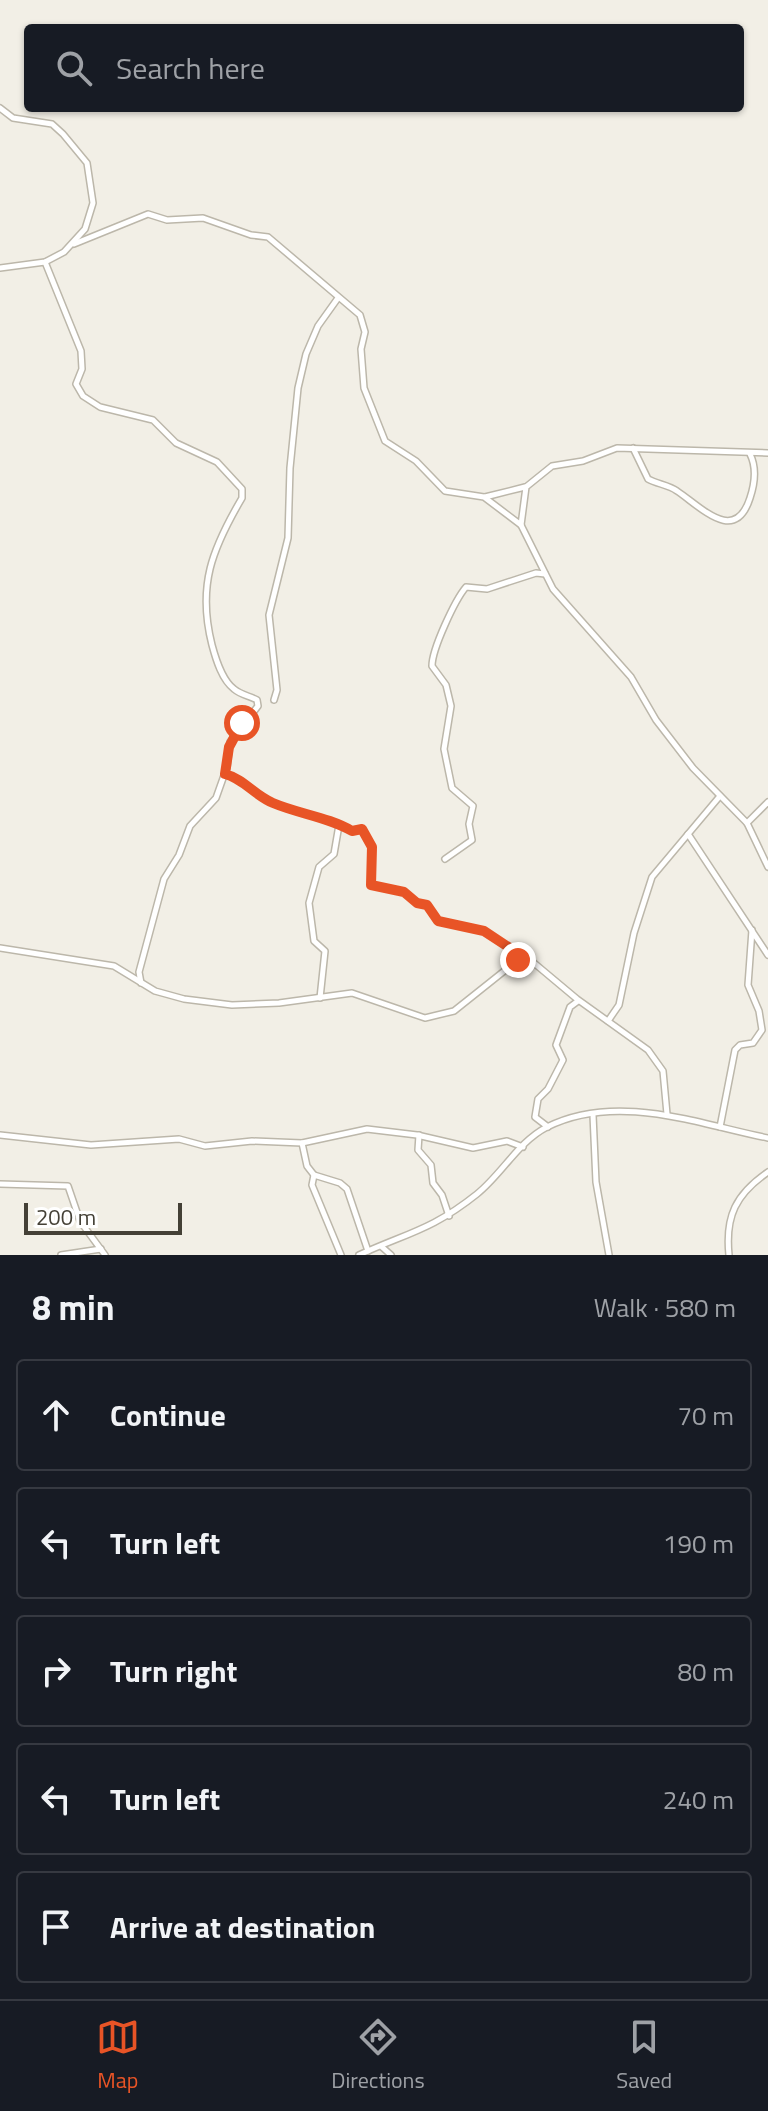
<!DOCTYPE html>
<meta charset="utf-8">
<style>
:root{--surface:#171b24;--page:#242831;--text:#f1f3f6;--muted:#9ea1a6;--line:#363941;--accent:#e85426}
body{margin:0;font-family:"Titillium Web",sans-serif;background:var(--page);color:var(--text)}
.scale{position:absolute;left:24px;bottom:20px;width:158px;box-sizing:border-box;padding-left:8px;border:4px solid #444036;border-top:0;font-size:22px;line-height:28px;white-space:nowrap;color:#444036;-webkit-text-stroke:6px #fff;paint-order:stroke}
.stop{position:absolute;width:24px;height:24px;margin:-18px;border:6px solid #e85426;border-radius:50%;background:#fff}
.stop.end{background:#e85426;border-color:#fff;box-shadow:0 2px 8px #0008}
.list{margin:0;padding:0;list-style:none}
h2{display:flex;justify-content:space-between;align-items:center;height:104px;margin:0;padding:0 32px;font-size:34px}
h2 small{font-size:26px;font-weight:400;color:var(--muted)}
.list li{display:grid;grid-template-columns:52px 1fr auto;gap:24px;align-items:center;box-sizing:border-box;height:112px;margin:0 16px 16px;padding:0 16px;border:2px solid var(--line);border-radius:8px}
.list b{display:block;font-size:30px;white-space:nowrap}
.list em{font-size:26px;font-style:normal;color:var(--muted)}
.icon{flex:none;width:44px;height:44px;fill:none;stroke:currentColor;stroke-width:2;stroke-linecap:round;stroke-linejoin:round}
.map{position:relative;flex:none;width:768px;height:1255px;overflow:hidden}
.search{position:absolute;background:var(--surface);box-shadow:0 2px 6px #0004;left:24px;right:24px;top:24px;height:88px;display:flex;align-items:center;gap:20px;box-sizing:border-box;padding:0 28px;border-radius:8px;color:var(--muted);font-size:30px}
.sheet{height:744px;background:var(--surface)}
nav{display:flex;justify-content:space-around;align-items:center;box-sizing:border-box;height:112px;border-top:2px solid var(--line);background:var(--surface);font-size:22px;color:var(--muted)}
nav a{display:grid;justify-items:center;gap:4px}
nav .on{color:var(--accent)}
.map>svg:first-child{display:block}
</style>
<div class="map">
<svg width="768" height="1255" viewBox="0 0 768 1255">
<rect width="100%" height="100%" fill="#f2efe6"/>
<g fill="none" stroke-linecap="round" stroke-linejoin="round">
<defs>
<g id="street">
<path d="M0,108L13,118L52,124L63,134L87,163L93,203L85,229L64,252L45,262L0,268"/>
<path d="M74,244L148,214L167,220L203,218L251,235L268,237L360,315L365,332L361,349L364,388L385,441L416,461L445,491L484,497L521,525"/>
<path d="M45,262L81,351L82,369L76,384L83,396L100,407L153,420L176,443L217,462L242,489V498C212,549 197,586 212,645C216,660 222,680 234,689C241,695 250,696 257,700L258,706L230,742L227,767L216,798L190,826L179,855L164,879L139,972L141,983"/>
<path d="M633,448L648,479C657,484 669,485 677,491C701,507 735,545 750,498C755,483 757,468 750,454"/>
<path d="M768,453L617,448L583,461L552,466L526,487L521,525L553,589L631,677L656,720L693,768L747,823L768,867"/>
<path d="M485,497L525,487"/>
<path d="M274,700L277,690L269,615L288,538L290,468L298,388L306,354L318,326L338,298"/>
<path d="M225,774C244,779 254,795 273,803C299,814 328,817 352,831L362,829L372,847L371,885L404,892L417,903L427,905L438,921L484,931L524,957"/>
<path d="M747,823L768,802"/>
<path d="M688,834L768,955"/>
<path d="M445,859L472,840L469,824L473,806L452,788L444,749L451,706L446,685L432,666C432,649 455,600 466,587L487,589L536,573L545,574"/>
<path d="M0,948L114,966L155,991L184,999L232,1005L279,1003L352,993L425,1018L454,1011L518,960L528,958L577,999L648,1050L663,1071L667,1114"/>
<path d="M320,998L325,951L314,941L309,903L319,867L334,854L339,825"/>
<path d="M608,1021L619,1005L634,933L652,877L720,796"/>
<path d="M593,1115L596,1182L609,1255"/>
<path d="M548,1127L535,1117L538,1099L548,1089L563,1060L556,1045L570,1007L578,1001"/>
<path d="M720,1127L735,1050L740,1045L753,1043L762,1030L759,1011L748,985L752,930"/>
<path d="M0,1135L91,1145L179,1139L205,1146L252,1141L302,1143L367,1129L417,1135L473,1148L507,1141L523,1147"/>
<path d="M419,1135L418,1150L431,1165L433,1183L442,1195L449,1216"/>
<path d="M302,1143L307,1166L314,1175L312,1185L341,1255"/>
<path d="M314,1175L340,1183L347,1189L368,1251"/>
<path d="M0,1184L68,1186L80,1221L105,1255"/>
<path d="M382,1247L391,1255"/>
<path d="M61,1255L101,1249"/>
<path d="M359,1255C407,1233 432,1230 477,1194C502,1174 518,1142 547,1127C617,1092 698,1124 768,1138"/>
<path d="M729,1255C725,1216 736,1194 768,1172"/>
</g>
</defs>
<!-- street casing -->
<use href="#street" stroke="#bcb7aa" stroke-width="8"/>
<!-- street -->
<use href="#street" stroke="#fff" stroke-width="5"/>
</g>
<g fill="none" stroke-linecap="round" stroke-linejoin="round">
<!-- route -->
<path stroke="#e85426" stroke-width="10" d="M242,723L229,747L225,774C244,779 254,795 273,803C299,814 328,817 352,831L362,829L372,847L371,885L404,892L417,903L427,905L438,921L484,931L525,958L518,960"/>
</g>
</svg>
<div class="scale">200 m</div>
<div class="stop" style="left:242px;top:723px"></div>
<div class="stop end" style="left:518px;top:960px"></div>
<div class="search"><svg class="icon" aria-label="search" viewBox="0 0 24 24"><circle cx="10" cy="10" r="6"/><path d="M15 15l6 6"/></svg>Search here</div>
</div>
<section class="sheet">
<h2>8 min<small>Walk · 580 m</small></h2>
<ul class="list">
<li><svg class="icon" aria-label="ahead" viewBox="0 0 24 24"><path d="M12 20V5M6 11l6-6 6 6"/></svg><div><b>Continue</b></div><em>70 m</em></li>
<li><svg class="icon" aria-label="left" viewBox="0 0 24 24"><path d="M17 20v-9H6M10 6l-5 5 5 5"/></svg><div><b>Turn left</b></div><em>190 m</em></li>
<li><svg class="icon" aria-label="right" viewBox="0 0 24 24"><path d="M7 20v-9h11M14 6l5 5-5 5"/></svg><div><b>Turn right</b></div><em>80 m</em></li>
<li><svg class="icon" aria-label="left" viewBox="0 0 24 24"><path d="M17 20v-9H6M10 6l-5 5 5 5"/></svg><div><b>Turn left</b></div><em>240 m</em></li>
<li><svg class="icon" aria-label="arrive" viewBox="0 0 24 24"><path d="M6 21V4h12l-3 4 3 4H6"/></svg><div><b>Arrive at destination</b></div></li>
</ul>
</section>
<nav>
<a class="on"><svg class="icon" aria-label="map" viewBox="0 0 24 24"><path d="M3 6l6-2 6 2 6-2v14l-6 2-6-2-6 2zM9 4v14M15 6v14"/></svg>Map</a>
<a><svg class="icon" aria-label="directions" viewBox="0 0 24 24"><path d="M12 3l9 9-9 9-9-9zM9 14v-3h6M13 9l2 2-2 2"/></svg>Directions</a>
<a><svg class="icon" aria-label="saved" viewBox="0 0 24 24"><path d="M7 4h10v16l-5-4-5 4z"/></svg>Saved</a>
</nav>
